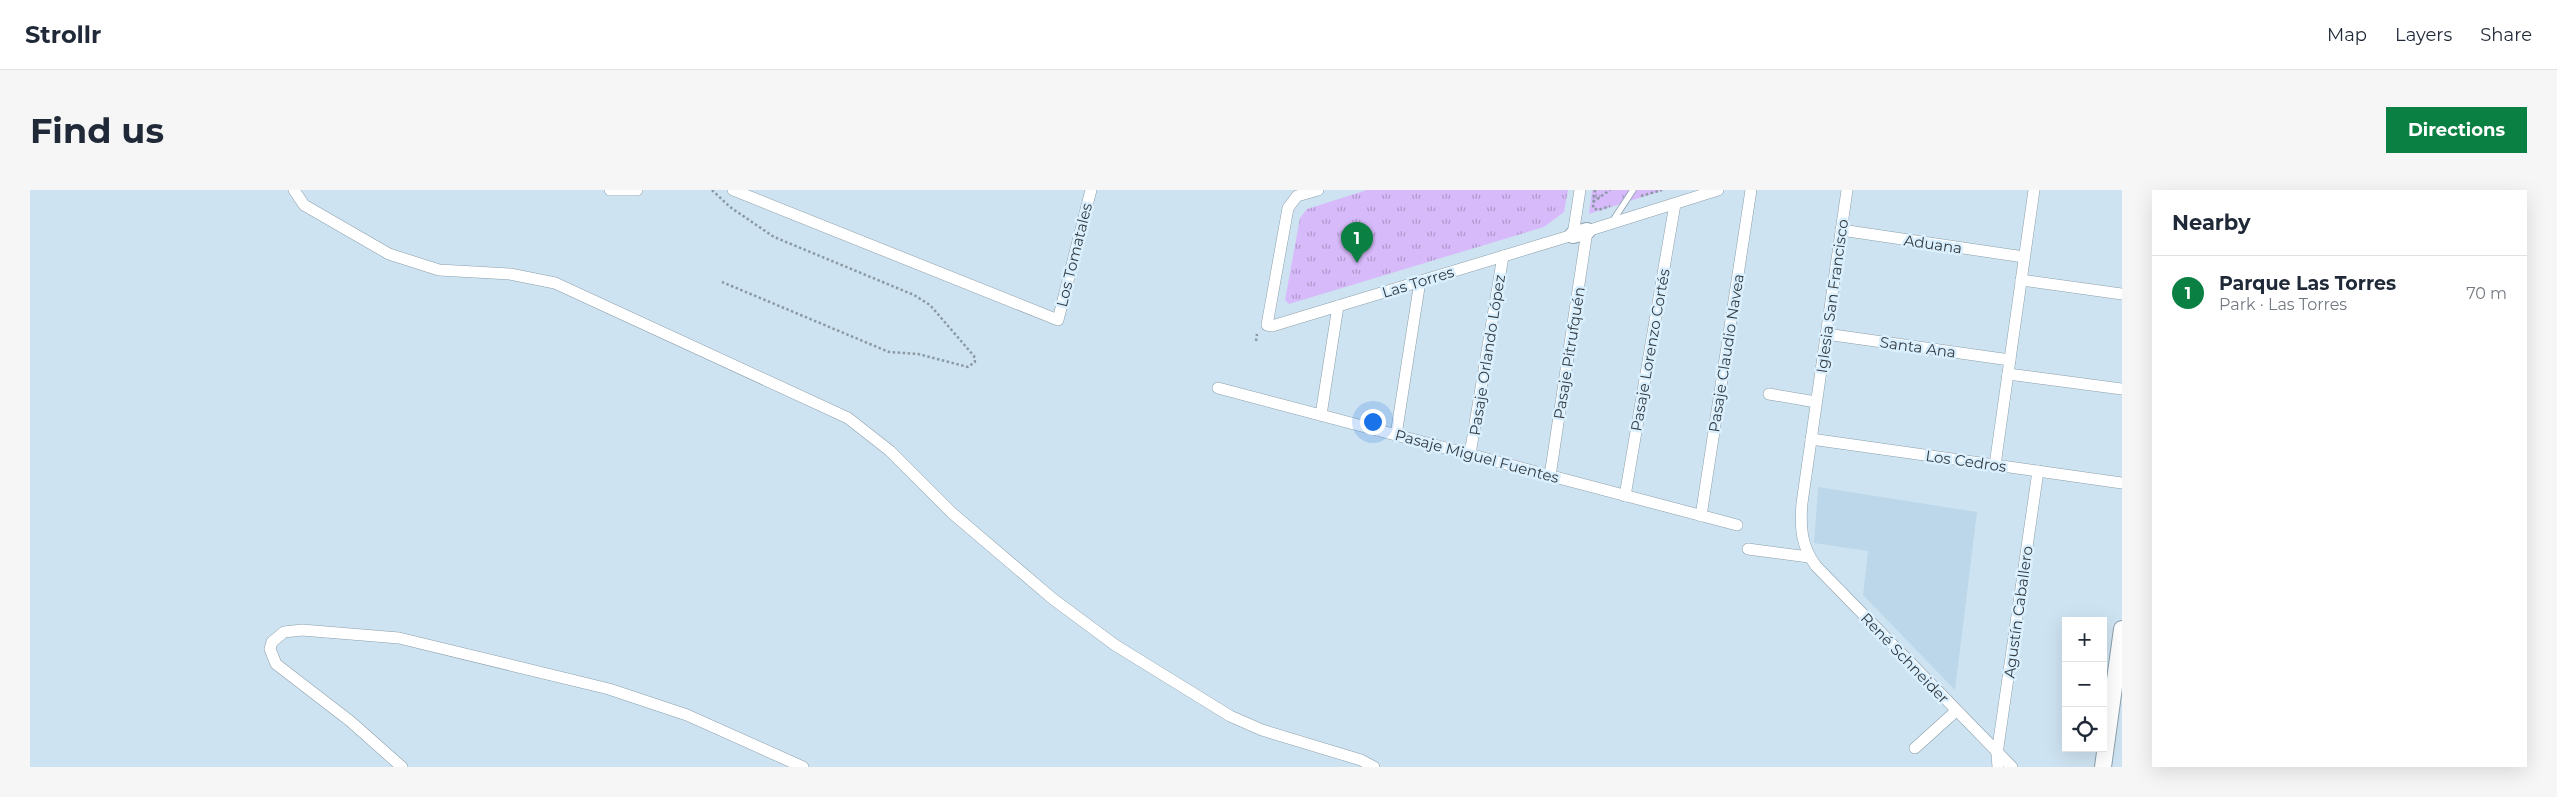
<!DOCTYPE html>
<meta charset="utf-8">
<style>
:root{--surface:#fff;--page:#f6f6f7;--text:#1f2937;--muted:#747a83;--line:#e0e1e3;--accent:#0b8043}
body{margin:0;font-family:Montserrat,sans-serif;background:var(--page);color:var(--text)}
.controls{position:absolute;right:15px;bottom:15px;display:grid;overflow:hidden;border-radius:0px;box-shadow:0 5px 20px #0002}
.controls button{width:45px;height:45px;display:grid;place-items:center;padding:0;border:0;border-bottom:1px solid var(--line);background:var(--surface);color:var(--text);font:25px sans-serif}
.you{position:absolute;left:1342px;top:231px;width:18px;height:18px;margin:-12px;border:4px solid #fff;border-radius:50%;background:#1a73e8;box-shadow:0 0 0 8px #1a73e833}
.badge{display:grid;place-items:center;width:32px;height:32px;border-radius:50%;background:var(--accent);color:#fff;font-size:16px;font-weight:700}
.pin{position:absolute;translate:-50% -41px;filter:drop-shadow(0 1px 2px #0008)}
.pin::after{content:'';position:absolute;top:26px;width:18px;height:15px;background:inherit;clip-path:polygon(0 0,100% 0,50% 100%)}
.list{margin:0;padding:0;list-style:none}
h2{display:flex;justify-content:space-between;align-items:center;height:65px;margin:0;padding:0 20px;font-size:21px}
h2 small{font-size:16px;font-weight:400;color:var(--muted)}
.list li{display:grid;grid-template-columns:32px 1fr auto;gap:15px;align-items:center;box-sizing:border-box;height:75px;padding:0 20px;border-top:1px solid var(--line)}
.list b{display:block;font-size:19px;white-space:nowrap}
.list p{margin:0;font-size:16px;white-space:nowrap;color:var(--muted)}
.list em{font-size:16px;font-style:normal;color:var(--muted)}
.icon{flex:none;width:28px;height:28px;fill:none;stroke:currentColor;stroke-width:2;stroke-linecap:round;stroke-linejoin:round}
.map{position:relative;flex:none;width:2092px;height:577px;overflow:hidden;border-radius:0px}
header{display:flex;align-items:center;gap:30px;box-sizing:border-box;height:70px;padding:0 25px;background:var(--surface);border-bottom:1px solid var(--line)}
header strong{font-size:24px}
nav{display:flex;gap:28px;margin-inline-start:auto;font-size:18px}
.intro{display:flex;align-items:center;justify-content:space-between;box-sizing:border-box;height:120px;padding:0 30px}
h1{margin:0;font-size:35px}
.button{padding:12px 22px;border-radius:0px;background:var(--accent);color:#fff;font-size:18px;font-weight:700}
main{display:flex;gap:30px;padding:0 30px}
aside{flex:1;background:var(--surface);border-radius:0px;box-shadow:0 5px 20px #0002}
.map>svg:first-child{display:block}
</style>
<header>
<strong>Strollr</strong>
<nav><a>Map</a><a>Layers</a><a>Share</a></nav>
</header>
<div class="intro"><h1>Find us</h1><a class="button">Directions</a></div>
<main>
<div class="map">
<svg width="2092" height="577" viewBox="0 0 2092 577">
<defs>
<pattern id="grass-tufts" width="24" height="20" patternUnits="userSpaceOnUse" patternTransform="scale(1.25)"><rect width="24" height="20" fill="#d7bafa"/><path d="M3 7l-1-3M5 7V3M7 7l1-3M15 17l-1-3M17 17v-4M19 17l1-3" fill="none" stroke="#af98cc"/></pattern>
</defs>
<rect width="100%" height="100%" fill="#cee3f1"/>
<!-- built -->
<path fill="#bcd7ea" d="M1788,297L1947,322L1925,500L1833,405L1838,361L1784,353Z"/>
<!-- grass -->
<g fill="url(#grass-tufts)">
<path d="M1337,0H1538L1534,22L1514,37L1259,114L1255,110L1270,28L1277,19Z"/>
<path d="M1562,0H1634L1559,24Z"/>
</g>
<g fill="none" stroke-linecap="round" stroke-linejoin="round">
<defs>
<path id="lane" d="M1582,32L1603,0"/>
<g id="street">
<path d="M264,0L274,15L359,64L409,80L480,84L525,93L818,228L860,261L922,323L1023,409L1085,455L1200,526L1232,540L1331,570L1344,577"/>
<path d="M580,0H607"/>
<path d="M703,0L1028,130L1061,0"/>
<path d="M1288,0L1267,6L1258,18L1237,135L1242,136L1543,45L1550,0"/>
<path d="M1817,0L1772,313C1770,337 1771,356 1786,376L1982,577"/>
<path d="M1811,40L1994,67"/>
<path d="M1991,90L2092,104"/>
<path d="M1796,144L1980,170"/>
<path d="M1978,184L2092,199"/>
<path d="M1188,198L1707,335"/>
<path d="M1739,204L1786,212"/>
<path d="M1291,225L1308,116"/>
<path d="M1366,245L1390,91"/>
<path d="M1781,249L2092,293"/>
<path d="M1440,264L1473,66"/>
<path d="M1965,275L2004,0"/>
<path d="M1520,286L1557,41L1688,0"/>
<path d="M1595,306L1645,14"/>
<path d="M1671,326L1721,0"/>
<path d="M1718,359L1779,367"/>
<path d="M1885,558L1926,521"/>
<path d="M372,577L320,531L246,474L240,459L242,452L254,442L272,440L369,448L579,499L657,525L773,577"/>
<path d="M1968,577L1967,564L2008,281"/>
</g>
<g id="secondary">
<path d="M1543,45L1557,41"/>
<path d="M2073,577L2092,439"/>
</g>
</defs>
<!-- lane casing -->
<use href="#lane" stroke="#8b9fac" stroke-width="7"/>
<!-- street casing -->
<use href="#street" stroke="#8b9fac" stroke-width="12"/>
<!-- secondary casing -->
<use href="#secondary" stroke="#8b9fac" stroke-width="18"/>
<!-- path -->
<g stroke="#8a99a3" stroke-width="2.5" stroke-dasharray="2.5 2.5" stroke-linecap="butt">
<path d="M682,0L700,17L744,47L884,105L900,115L944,166L945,172L938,177L888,164L859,162L692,92"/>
<path d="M1565,0L1563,18L1568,20L1580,16"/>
<path d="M1611,6L1632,0"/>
<path d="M1563,12L1580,0"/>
<path d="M1226,151L1227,144"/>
</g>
<!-- lane -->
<use href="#lane" stroke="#fff" stroke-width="5.5"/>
<!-- street -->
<use href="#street" stroke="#fff" stroke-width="11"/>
<!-- secondary -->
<use href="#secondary" stroke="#fff" stroke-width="16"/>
</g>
<g text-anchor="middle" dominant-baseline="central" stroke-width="5" stroke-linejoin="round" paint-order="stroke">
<!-- street labels -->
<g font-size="15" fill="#333b41" stroke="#dbf0fe">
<text transform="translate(1903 54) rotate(8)">Aduana</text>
<text transform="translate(1044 65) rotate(-76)">Los Tomatales</text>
<text transform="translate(1388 92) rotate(-17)">Las Torres</text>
<text transform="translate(1802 106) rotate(-82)">Iglesia San Francisco</text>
<text transform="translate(1888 157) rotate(8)">Santa Ana</text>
<text transform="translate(1620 160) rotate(-80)">Pasaje Lorenzo Cortés</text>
<text transform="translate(1539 163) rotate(-81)">Pasaje Pitrufquén</text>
<text transform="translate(1696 163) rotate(-81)">Pasaje Claudio Navea</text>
<text transform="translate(1457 165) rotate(-81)">Pasaje Orlando López</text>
<text transform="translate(1447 266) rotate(15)">Pasaje Miguel Fuentes</text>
<text transform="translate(1936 271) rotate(8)">Los Cedros</text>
<text transform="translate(1988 422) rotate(-82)">Agustín Caballero</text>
<text transform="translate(1875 468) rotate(46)">René Schneider</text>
</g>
</g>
</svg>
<div class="controls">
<button>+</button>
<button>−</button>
<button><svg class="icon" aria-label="locate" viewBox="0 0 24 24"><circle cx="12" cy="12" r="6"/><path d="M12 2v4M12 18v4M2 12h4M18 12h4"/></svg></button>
</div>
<div class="you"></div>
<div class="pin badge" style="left:1327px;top:73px">1</div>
</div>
<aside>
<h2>Nearby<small></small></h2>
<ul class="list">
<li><span class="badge">1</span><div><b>Parque Las Torres</b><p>Park · Las Torres</p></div><em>70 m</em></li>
</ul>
</aside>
</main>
